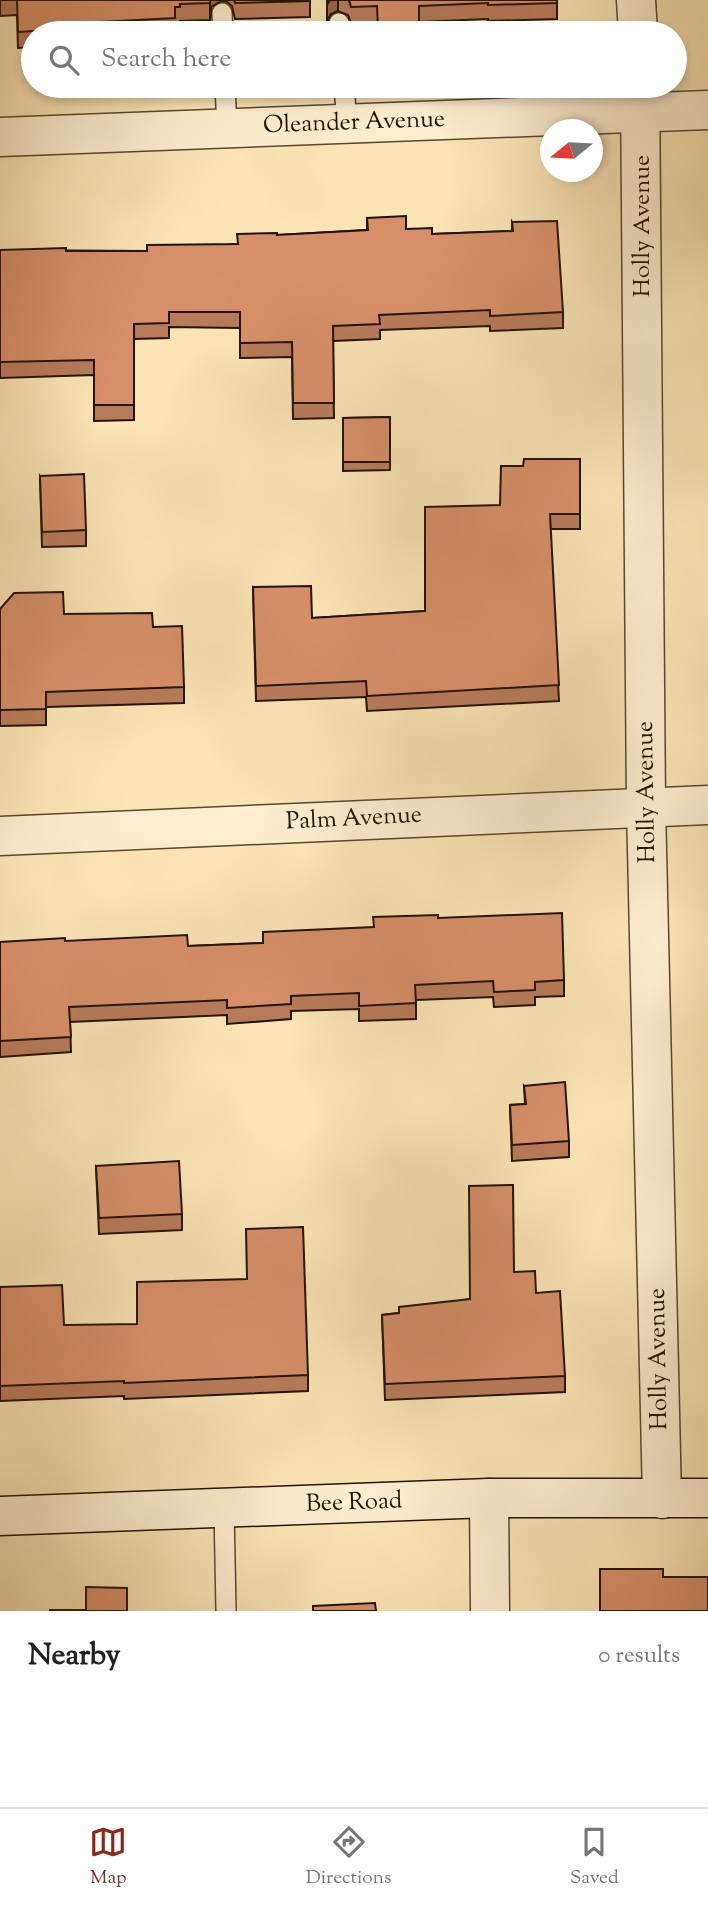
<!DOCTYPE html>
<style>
:root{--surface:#fff;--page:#f2f2f2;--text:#222;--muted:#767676;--line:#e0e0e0;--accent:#8f2418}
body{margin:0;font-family:"Sorts Mill Goudy",serif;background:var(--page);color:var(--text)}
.compass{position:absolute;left:540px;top:119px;width:63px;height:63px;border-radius:50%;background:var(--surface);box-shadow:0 4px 10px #0003;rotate:252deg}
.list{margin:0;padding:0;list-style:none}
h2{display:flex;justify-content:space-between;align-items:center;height:91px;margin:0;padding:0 28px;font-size:30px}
h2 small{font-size:23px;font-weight:400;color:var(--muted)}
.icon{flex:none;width:38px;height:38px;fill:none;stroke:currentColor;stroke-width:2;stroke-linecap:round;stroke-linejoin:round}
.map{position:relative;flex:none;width:708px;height:1611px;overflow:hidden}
.search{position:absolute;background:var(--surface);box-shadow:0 4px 10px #0003;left:21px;right:21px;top:21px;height:77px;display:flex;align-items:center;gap:18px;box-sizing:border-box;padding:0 24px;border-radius:38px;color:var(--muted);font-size:26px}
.sheet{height:196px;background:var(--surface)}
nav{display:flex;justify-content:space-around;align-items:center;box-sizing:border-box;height:98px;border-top:2px solid var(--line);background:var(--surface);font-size:19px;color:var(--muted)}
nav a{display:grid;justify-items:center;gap:4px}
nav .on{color:var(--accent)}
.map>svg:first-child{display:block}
</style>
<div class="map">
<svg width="708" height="1611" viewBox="0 0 708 1611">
<rect width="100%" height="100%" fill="#fae4b4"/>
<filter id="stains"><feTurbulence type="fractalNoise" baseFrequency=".00286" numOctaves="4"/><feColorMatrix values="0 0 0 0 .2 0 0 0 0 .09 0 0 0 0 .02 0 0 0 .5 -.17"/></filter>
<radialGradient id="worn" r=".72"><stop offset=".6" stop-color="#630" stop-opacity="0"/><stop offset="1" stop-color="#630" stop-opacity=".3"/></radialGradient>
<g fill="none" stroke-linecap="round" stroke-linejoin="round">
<defs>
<g id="lane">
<path d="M222,13L223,33"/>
<path d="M339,23L340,33"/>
<path d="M225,86L227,128"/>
<path d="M344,86L347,123"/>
<path d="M224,1508L226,1611"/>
</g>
<g id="street">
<path d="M636,0L638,33"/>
<path d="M640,86L646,806L662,1499"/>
<path d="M0,137L708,110"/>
<path d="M0,836L708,805"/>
<path d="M489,1498L490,1611"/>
</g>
<path id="secondary" d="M0,1516L489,1498H708"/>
</defs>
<!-- lane casing -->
<use href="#lane" stroke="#59472e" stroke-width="22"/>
<!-- street casing -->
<use href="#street" stroke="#59472e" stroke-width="41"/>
<!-- secondary casing -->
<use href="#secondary" stroke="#231301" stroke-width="41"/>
<!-- lane -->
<use href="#lane" stroke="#fcedce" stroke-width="19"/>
<!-- street -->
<use href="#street" stroke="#fcedce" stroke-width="38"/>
<!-- secondary -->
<use href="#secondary" stroke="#fcedce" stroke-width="38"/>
</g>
<!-- wall -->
<g fill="#b87b5a" stroke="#231301" stroke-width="2">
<path d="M0,0H310V17L235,19L232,6L227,2L221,1L211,7L210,20L180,21V23H175V33H33V47L18,48L17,15L0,16Z"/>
<path d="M327,0H557V19L488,21V19L419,22V33H377V22L351,23L348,15L338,11L331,14L327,21Z"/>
<path d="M367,218L406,229L432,234L512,231V222L563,312V328L490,331V326L380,330V339L333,341L334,418L293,419L292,357L240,358V328L169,327V338L134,339V420L94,421V375L0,378V250L147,251L237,244L277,235L367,230Z"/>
<path d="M390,417V470L343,471V418Z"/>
<path d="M580,459V529H550L559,701L367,711L366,697L256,701L253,587L312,618L425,611L500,505L523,466Z"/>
<path d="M40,476L86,530V546L42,547Z"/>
<path d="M0,609L64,614L153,627L184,687V703L46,707V725L0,726Z"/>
<path d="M438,918L564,980V996L535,997V1005L494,1007L493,997L416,1000V1019L359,1021V1009L291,1011V1019L227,1024V1015L70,1022L71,1052L0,1057V942L65,941L188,946L263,943Z"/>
<path d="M524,1086L569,1141V1157L512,1161L510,1105L525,1104Z"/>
<path d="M96,1166L182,1214V1230L99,1234Z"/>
<path d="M514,1272L536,1293L565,1376V1392L385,1400L382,1315L399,1313L470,1299Z"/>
<path d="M0,1287L64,1325L308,1375V1391L124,1399V1396L0,1401Z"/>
</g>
<!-- shaded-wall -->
<g fill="#96644a" stroke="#231301" stroke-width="2">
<path d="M210,0H221V1L211,7L210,20Z"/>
<path d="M330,0H338V11L331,14L327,21V5Z"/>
</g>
<!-- building -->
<g fill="#d68f69" stroke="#231301" stroke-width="2">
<path d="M17,0H210V3L180,4V7H175V18L82,23V28L18,32Z"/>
<path d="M234,0H310V1L235,3Z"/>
<path d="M349,0H557V3L488,5V3L419,6V28L378,29L377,6L351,7Z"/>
<path d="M406,216V229L432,228V234L513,231L512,222L557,221L563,312L490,316V310L379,315L380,324L333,326L334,403H293L292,342L240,343V312H169V323L134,324V405H94V360L0,362V250L66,248V251H147V245L238,244L237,234L277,233V235L368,230L367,218Z"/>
<path d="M390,417V462H343V418Z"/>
<path d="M524,459H580V514H550L559,685L367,696L366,681L256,686L253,587L311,586L312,618L425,611V507L500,505L501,466H523Z"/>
<path d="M84,474L86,530L42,532L40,476Z"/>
<path d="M63,592L64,614L152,613L153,627L182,626L184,687L46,692V709L0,710V609L14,593Z"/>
<path d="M562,913L564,980L535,982V990L494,992L493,981L415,985L416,1003L359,1006V993L291,996V1004L227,1008V1000L69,1007L71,1037L0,1041V942L65,938V941L187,935L188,946L263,943V932L374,927L373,917L438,915V918Z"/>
<path d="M565,1082L569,1141L512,1145L510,1105L526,1104L524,1086Z"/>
<path d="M179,1161L182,1214L99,1218L96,1166Z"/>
<path d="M513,1185L514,1272L535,1271L536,1293L560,1291L565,1376L385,1384L382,1315L399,1313V1307L470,1299L469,1186Z"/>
<path d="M303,1227L308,1375L124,1383V1381L0,1386V1287L62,1285L64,1325L137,1324V1282L247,1279L246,1229Z"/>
<path d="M600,1569H663V1577H708V1611H600Z"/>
<path d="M86,1587L127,1588V1611H50V1610H86Z"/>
<path d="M375,1603L376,1611H313V1606Z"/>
</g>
<g text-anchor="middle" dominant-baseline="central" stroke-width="5" stroke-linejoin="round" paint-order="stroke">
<!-- street labels -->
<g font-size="24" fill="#231301" stroke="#fcedce">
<text transform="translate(354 123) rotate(-2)">Oleander Avenue</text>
<text transform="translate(643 226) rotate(-90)">Holly Avenue</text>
<text transform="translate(647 792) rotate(-91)">Holly Avenue</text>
<text transform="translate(354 819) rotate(-3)">Palm Avenue</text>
<text transform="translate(659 1359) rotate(-91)">Holly Avenue</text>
<text transform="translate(354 1503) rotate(-2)">Bee Road</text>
</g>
</g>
<rect width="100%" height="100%" filter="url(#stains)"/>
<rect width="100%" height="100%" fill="url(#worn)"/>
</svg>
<svg class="compass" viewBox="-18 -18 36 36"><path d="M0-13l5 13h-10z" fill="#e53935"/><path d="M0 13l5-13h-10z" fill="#767676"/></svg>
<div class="search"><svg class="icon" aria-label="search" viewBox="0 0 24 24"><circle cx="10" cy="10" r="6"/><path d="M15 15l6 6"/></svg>Search here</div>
</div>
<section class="sheet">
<h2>Nearby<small>0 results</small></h2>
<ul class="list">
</ul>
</section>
<nav>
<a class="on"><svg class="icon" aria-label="map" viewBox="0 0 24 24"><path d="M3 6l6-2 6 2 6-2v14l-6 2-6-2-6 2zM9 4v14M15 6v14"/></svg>Map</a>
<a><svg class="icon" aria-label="directions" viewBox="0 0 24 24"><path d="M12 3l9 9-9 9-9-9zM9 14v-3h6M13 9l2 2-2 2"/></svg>Directions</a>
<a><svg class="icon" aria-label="saved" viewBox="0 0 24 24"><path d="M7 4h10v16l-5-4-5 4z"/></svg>Saved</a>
</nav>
